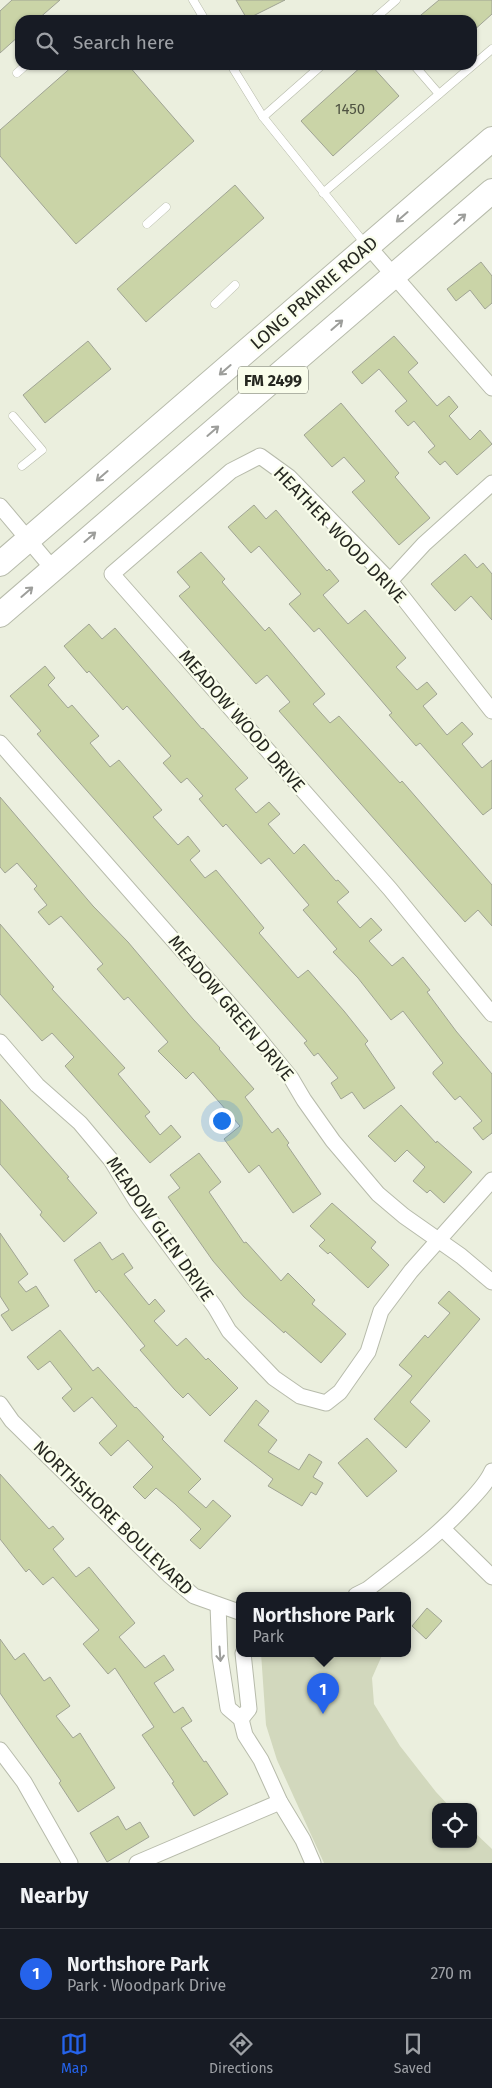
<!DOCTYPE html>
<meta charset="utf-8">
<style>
:root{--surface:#171b24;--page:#20242c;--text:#f1f3f6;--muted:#9ea1a6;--line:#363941;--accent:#2563eb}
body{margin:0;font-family:"Fira Sans",sans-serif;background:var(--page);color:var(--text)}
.controls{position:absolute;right:15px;bottom:15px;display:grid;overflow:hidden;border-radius:10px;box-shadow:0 1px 4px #0004}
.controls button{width:45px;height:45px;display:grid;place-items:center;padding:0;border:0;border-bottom:1px solid var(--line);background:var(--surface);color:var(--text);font:25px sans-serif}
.you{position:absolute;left:221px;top:1120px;width:18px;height:18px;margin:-12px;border:4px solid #fff;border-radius:50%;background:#1a73e8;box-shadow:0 0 0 8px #1a73e833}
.badge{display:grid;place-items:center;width:32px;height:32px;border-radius:50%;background:var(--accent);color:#fff;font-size:16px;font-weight:700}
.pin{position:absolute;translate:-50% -41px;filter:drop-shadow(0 1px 2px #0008)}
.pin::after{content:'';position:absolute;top:26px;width:18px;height:15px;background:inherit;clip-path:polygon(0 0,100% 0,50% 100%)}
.popup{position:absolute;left:236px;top:1592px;width:175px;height:65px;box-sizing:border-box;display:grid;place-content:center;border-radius:10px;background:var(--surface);filter:drop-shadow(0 1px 4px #0005);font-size:16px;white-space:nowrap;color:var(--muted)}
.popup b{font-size:19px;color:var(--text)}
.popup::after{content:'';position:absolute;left:50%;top:100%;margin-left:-10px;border:10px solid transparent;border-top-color:var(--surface)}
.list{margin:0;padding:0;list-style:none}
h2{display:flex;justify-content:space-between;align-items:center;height:65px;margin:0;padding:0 20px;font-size:21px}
h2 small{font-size:16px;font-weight:400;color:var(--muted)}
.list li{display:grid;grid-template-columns:32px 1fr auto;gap:15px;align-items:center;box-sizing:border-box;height:90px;padding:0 20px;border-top:1px solid var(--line)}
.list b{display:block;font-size:19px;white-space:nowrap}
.list p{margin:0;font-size:16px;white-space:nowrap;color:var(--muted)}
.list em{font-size:16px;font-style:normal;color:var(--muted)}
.icon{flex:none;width:28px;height:28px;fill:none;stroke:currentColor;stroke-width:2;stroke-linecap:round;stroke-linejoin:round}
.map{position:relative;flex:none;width:492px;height:1863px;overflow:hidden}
.search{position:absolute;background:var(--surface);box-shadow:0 1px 4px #0004;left:15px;right:15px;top:15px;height:55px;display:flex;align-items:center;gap:12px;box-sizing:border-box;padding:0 18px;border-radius:15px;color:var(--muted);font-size:19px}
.sheet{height:155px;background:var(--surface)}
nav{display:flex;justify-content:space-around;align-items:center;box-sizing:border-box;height:70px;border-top:1px solid var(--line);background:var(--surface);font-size:14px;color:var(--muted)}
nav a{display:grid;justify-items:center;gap:2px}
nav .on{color:var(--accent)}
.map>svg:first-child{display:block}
</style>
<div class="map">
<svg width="492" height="1863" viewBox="0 0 492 1863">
<rect width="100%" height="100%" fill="#ebefde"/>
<!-- green -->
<path fill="#d2d8bd" d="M261,1653H383L372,1678L374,1704L400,1746L436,1792L450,1807H436V1844H473V1831L492,1849V1863H324L277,1760L266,1725Z"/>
<!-- building -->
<g fill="#cad4a7" stroke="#a0a494">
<path d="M12,0H60L37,20H20V35L0,53V11Z"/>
<path d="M236,0H285L247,19Z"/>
<path d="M439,0H492V14L472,32V20H415Z"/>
<path d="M74,65H128L194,141L76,244L0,156V130Z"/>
<path d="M363,65H371L399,96L333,156L301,121Z"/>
<path d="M235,185L264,218L146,322L117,289Z"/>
<path d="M481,262L492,276V303L485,309L470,290L456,301L447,289Z"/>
<path d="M394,336L418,363L408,372L437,406L449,396L458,407L449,416L470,440L480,430L492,444L457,475L445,461L440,465L428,452L435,446L414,421L408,426L395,411L407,401L379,369L362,384L352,372Z"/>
<path d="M88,341L111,369L45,423L23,395Z"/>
<path d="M341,403L399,473L395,477L430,518L399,545L352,492L365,481L344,457L332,467L304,435Z"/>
<path d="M254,505L266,519L276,510L327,571L329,569L339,581L323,595L348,624L365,610L406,658L396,667L417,690L427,682L437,694L423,706L447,735L462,722L473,734L462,744L482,768L492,760V808L483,815L420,743L416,746L389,715L392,713L319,628L314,632L289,604L301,594L259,546L251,553L228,527Z"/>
<path d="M201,552L225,579L222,582L265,631L269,627L325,694L313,704L330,723L339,716L400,783L402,781L492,885V926L478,910L465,922L279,711L290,702L267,675L256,684L179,596L190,587L177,572Z"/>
<path d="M465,554L477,568L483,563L492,574V620L471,596L455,611L431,584Z"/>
<path d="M89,624L102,639L115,628L202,729L203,728L248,778L235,789L256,813L269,802L280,814L268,824L294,854L304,844L336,881L338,880L349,892L337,902L360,928L371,918L382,930L369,941L392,966L403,957L430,990L427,992L456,1031L492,1074V1133L483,1140L473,1128L482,1121L460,1096L455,1100L433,1074V1072L443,1063L403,1011L391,1020L358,978L333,952L337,949L303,910L309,905L269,858L261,864L226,824L223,827L199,799L203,796L187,778L181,783L163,763L171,756L127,706L123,710L89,671L87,673L64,646Z"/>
<path d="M45,666L55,678L48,685L68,708L72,705L99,736L90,743L110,767L119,760L162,810L153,817L178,845L188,836L200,851L190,860L205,878L216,870L264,928L259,933L298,978L308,970L344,1011L368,1041L365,1044L395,1088L364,1109L352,1092L341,1099L331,1083L338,1078L318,1053L314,1056L304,1043L307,1041L37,734L41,731L10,696Z"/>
<path d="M0,797L93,906L128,942L193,1019L220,1048L219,1049L254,1089L245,1097L272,1133L278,1128L289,1143L287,1145L321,1194L293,1213L259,1165L249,1173L224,1139L240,1126L193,1072L186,1079L158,1051L168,1042L128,997L124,1000L97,969L103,964L61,916L49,925L38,912L47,905L34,889L37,886L17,863L5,873L0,867Z"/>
<path d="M0,924L54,987L52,989L125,1068L118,1074L150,1112L145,1116L160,1135L171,1125L181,1137L150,1163L65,1066L74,1057L52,1033L42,1041L0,994Z"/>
<path d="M0,1099L69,1177L67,1178L97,1213L64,1242L40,1215L42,1212L0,1164Z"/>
<path d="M401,1105L436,1143L437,1141L472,1172L444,1203L430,1190L427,1193L413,1181L425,1167L407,1150L395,1162L368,1136Z"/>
<path d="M199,1153L221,1182L209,1192L244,1243L246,1242L281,1281L288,1273L315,1300L312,1304L346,1334L321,1363L285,1331L284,1333L244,1297L213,1261L168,1197L180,1188L170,1175Z"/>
<path d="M332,1203L376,1242L371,1248L389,1265L368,1288L330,1252L328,1254L319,1246L325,1240L310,1226Z"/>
<path d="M0,1233L28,1274L18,1282L26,1292L36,1286L49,1306L12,1331L1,1315L9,1310L0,1296Z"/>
<path d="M100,1242L112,1260L123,1253L133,1268L124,1274L149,1305L155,1299L165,1311L154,1321L177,1346L186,1338L206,1360L208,1358L238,1388L210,1416L188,1393L183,1398L175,1390L140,1350L145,1346L99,1290L96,1293L74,1260Z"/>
<path d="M449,1291L480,1319L410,1402L430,1421L406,1448L374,1419L412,1376L399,1365L425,1335L428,1338L450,1313L438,1303Z"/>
<path d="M60,1330L93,1371L98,1367L135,1408L136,1407L164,1437L162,1439L201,1479L188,1492L206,1508L213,1500L231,1516L200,1549L190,1540L201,1529L175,1504L156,1488L145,1499L133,1487L153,1467L128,1440L111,1456L99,1443L117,1426L92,1397L74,1412L62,1398L72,1389L50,1361L38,1370L27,1357Z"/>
<path d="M256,1400L269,1411L258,1425L277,1440L268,1452L299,1470L309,1454L322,1462L313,1477L323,1483L316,1495L311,1492L302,1506L268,1486L273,1479L224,1441Z"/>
<path d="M367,1438L397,1471L367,1497L338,1463Z"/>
<path d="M0,1474L49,1529L53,1526L64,1539L53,1549L76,1577L89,1567L135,1623L119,1637L145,1668L164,1655L174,1670L154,1683L174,1713L183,1707L192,1721L181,1728L204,1762L206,1761L228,1794L194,1816L172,1783L174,1782L142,1735L154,1727L115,1668L108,1674L83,1644L99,1630L53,1577L43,1585L29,1569L26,1572L0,1539Z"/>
<path d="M427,1608L442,1621L426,1639L412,1626Z"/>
<path d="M0,1639L15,1660L24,1653L44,1681L50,1677L70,1706L56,1716L73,1738L80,1733L115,1788L78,1812L59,1783L61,1781L0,1693Z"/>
<path d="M118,1816L126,1830L140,1822L149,1837L107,1862L90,1833Z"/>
</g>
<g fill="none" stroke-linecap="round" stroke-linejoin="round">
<defs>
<g id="lane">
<path d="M193,0L205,20"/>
<path d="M373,20L396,0"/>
<path d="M231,65L263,117L366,245"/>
<path d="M414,65L439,94"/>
<path d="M17,73L26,65"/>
<path d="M263,117L322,65"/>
<path d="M323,193L492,49"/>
<path d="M147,224L166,207"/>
<path d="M215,304L235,285"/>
<path d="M13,416L42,450L22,466"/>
</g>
<g id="street">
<path d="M368,246L492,388"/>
<path d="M0,506L53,569"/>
<path d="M390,581L424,544L492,483"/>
<path d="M492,711L390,581L289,477L260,456L231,471L112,574L390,889L492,1014"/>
<path d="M0,743L247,1024L291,1078L304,1100L333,1141L378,1194L404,1216L461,1256L492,1282"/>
<path d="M0,1042L37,1085L80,1123L111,1160L137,1202L215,1307L229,1331L274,1378L300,1396L326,1403L340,1392L368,1352L381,1311L411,1271L492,1180"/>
<path d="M0,1404L12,1421L169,1575L194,1596L239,1612"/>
<path d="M443,1529L492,1577"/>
<path d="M356,1595L368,1589C401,1563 435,1538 464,1507C474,1496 486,1485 492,1471"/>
<path d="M218,1605L220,1657L228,1708L241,1719L245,1735L261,1760L280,1802L303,1840L313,1863"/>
<path d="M241,1719L249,1709L243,1653"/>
<path d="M0,1750L24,1782L70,1863"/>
<path d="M137,1863L280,1802"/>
</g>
<g id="primary">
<path d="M0,564L492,139"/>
<path d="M0,615L492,191"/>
</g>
</defs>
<!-- lane casing -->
<use href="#lane" stroke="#b7bbab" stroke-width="9"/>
<!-- street casing -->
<use href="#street" stroke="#b7bbab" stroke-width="17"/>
<!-- primary casing -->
<use href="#primary" stroke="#b7bbab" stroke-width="26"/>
<!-- lane -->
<use href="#lane" stroke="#fff" stroke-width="8"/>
<!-- street -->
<use href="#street" stroke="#fff" stroke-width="15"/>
<!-- primary -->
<use href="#primary" stroke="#fff" stroke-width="24"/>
</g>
<!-- one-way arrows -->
<defs><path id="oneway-shaft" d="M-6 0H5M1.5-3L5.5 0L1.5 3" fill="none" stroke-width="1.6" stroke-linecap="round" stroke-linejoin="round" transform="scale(1.25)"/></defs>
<g stroke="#9d9e9b">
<use href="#oneway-shaft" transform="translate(402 217) rotate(139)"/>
<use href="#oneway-shaft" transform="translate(460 219) rotate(-41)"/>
<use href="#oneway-shaft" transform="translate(337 325) rotate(-41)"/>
<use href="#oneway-shaft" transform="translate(225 370) rotate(139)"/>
<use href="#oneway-shaft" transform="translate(213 431) rotate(-41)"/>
<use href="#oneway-shaft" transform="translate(102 476) rotate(139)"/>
<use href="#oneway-shaft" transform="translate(90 537) rotate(-41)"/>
<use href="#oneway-shaft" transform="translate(27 592) rotate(-41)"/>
<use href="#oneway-shaft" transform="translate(220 1654) rotate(86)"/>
</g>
<g text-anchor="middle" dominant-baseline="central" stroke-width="4.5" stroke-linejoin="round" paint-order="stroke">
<!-- number labels -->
<g font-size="15" fill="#4f5342">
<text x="350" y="109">1450</text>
</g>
<!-- shield labels -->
<rect fill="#f9fdeb" stroke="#65685e" stroke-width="1" x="238" y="366.5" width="70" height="27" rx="4"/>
<g font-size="16" font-weight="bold" fill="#262821">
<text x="273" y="380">FM 2499</text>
</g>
<!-- street labels -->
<g font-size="18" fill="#262821" stroke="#f9fdeb">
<text transform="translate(314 293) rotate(-41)">LONG PRAIRIE ROAD</text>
<text transform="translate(340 535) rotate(46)">HEATHER WOOD DRIVE</text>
<text transform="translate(242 721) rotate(49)">MEADOW WOOD DRIVE</text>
<text transform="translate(231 1008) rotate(50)">MEADOW GREEN DRIVE</text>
<text transform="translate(160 1229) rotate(55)">MEADOW GLEN DRIVE</text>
<text transform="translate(113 1518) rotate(44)">NORTHSHORE BOULEVARD</text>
</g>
</g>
</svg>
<div class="controls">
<button><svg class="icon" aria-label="locate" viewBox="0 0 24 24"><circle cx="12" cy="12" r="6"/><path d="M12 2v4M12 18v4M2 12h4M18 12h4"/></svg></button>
</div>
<div class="you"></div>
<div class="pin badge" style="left:323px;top:1714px">1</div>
<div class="popup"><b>Northshore Park</b>Park</div>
<div class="search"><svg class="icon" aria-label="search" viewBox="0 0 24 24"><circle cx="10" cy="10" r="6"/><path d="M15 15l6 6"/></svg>Search here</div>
</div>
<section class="sheet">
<h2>Nearby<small></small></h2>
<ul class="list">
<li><span class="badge">1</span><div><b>Northshore Park</b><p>Park · Woodpark Drive</p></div><em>270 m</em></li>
</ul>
</section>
<nav>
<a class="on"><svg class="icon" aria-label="map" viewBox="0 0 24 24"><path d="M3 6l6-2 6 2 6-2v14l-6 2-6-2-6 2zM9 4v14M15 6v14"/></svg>Map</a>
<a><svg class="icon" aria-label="directions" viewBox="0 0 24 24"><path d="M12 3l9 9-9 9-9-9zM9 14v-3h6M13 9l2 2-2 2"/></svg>Directions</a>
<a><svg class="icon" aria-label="saved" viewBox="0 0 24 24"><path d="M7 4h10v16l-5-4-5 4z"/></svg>Saved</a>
</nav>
